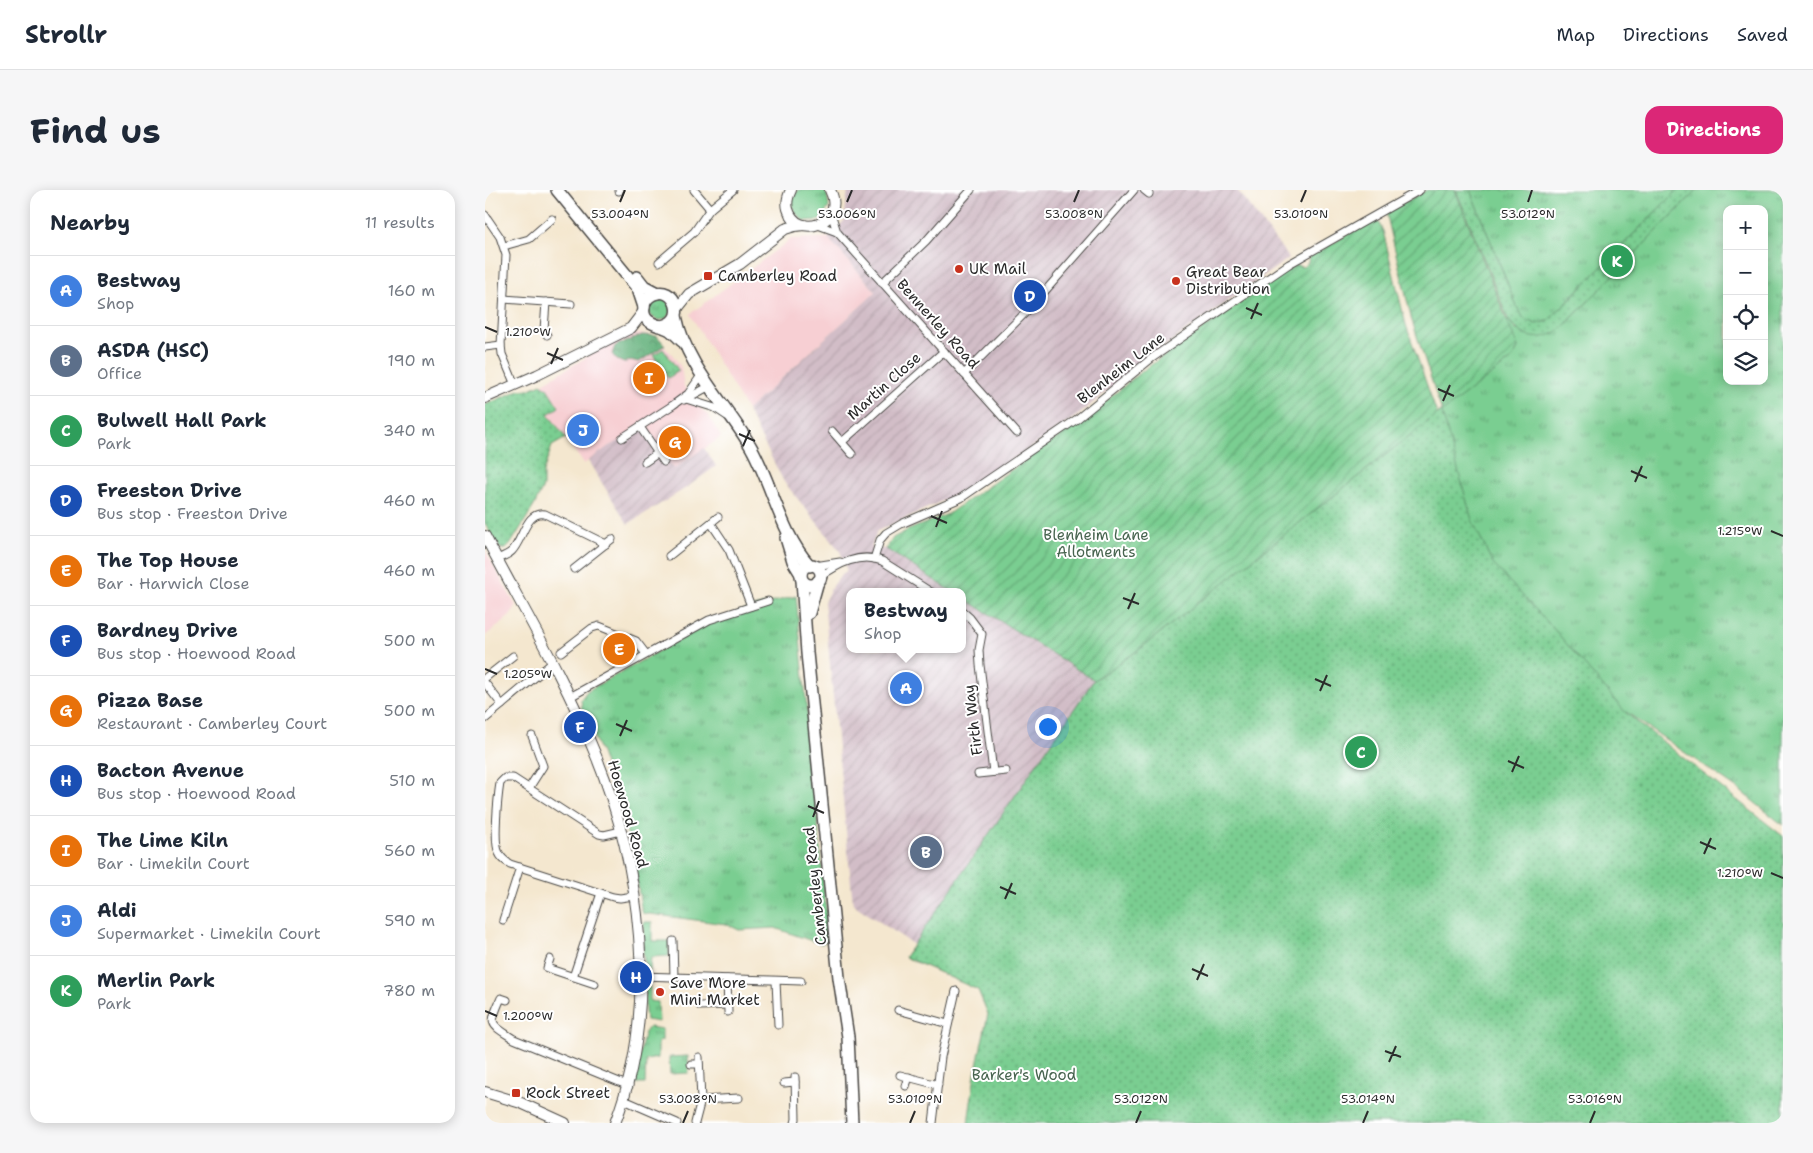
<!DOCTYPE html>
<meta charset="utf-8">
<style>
:root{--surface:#fff;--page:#f6f6f7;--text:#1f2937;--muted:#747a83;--line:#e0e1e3;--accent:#db2777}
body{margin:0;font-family:"Shantell Sans",sans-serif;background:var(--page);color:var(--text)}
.controls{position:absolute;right:15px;top:15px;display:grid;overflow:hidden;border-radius:10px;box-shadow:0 2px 12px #0003}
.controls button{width:45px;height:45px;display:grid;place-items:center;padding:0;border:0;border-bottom:1px solid var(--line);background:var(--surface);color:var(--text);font:25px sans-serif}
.you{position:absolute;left:562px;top:536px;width:18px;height:18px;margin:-12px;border:4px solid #fff;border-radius:50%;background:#1a73e8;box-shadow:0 0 0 8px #1a73e833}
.badge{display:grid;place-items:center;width:32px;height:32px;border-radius:50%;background:var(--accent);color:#fff;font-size:16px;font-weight:700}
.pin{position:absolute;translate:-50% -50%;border:2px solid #fff;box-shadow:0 1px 5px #0006}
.popup{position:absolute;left:361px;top:398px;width:120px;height:65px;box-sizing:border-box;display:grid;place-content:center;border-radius:10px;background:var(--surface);filter:drop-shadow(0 1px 4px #0005);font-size:16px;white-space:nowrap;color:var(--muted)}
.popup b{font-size:19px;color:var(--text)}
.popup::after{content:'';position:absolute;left:50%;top:100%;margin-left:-10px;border:10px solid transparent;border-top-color:var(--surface)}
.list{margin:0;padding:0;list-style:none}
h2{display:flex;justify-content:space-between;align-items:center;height:65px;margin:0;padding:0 20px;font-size:21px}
h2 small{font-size:16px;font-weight:400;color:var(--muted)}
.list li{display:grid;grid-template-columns:32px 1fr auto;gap:15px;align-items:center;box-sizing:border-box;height:70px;padding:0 20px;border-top:1px solid var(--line)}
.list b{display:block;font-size:19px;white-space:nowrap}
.list p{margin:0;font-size:16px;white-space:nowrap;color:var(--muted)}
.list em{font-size:16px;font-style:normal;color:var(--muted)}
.icon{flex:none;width:28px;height:28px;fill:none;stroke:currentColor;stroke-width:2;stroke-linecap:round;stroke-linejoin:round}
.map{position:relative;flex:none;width:1298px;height:933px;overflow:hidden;border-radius:15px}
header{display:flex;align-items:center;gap:30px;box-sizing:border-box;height:70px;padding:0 25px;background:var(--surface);border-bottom:1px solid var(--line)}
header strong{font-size:24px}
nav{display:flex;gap:28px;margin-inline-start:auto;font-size:18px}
.intro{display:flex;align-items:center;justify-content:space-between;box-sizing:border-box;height:120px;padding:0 30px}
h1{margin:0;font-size:35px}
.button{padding:12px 22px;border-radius:15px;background:var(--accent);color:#fff;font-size:18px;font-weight:700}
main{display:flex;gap:30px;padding:0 30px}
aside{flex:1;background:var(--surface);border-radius:15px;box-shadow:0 2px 12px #0003}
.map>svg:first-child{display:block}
</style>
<header>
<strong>Strollr</strong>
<nav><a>Map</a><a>Directions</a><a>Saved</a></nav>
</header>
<div class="intro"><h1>Find us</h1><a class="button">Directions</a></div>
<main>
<aside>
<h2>Nearby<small>11 results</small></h2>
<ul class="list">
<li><span class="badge" style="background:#3f7fe0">A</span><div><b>Bestway</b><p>Shop</p></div><em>160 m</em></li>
<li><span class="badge" style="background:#5c6f8a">B</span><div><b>ASDA (HSC)</b><p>Office</p></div><em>190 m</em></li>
<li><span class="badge" style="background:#2e9e5b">C</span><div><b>Bulwell Hall Park</b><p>Park</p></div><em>340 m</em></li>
<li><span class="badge" style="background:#1a4fb4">D</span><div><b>Freeston Drive</b><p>Bus stop · Freeston Drive</p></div><em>460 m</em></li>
<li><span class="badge" style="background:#e8710a">E</span><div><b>The Top House</b><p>Bar · Harwich Close</p></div><em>460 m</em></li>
<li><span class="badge" style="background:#1a4fb4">F</span><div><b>Bardney Drive</b><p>Bus stop · Hoewood Road</p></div><em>500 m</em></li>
<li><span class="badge" style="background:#e8710a">G</span><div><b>Pizza Base</b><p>Restaurant · Camberley Court</p></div><em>500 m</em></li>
<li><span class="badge" style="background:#1a4fb4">H</span><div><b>Bacton Avenue</b><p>Bus stop · Hoewood Road</p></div><em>510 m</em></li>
<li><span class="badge" style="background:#e8710a">I</span><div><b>The Lime Kiln</b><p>Bar · Limekiln Court</p></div><em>560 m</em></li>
<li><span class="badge" style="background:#3f7fe0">J</span><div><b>Aldi</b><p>Supermarket · Limekiln Court</p></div><em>590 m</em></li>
<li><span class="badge" style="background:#2e9e5b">K</span><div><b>Merlin Park</b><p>Park</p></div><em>780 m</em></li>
</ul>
</aside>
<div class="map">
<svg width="1298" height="933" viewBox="0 0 1298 933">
<defs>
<pattern id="industrial-furrows" width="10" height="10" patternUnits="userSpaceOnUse" patternTransform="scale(1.25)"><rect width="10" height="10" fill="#d2bdc7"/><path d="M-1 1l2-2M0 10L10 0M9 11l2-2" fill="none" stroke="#b4a3ab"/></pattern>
<pattern id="grass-tufts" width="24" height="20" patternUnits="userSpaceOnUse" patternTransform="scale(1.25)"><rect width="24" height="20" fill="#7ace91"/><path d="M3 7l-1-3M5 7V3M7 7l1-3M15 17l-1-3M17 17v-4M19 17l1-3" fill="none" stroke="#64a777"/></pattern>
<pattern id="forest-crowns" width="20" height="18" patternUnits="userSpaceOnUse" patternTransform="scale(1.25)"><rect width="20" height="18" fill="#63b17b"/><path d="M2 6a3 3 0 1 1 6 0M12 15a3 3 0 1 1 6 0" fill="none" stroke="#529065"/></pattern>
<pattern id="park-dots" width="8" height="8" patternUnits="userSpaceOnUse" patternTransform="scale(1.25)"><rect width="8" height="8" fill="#7ace91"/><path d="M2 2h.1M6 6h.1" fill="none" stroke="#64a777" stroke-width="1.8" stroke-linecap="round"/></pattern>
<pattern id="garden-furrows" width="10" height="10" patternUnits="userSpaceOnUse" patternTransform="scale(1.25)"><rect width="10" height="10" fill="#7ace91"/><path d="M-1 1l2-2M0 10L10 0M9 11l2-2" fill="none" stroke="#64a777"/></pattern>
</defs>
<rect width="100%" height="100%" fill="#fff"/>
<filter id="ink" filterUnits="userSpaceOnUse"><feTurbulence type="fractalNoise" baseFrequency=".02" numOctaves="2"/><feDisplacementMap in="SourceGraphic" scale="10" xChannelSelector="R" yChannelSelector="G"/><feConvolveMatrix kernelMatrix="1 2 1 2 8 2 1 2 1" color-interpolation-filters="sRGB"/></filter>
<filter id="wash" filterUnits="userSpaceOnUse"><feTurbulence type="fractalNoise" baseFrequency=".0096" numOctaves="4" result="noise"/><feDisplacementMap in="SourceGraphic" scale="20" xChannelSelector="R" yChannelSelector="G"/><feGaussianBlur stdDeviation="1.12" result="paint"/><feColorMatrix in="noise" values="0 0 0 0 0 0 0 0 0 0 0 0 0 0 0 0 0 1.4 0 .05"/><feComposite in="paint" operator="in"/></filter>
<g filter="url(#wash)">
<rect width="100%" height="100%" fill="#f4e7cf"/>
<!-- built -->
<g fill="#f7cfd3">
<path d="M343,48L391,102L262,220L205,124L306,49Z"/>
<path d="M156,143L166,145L187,164L196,177L199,196L210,213L223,225L236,247L189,280L142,248L124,256L99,274L63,224L74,217L62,199L56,194L136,147Z"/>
<path d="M0,360L31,416L25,426L0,446Z"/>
</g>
<!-- industrial -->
<g fill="url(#industrial-furrows)">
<path d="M363,0H752L804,68L654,174L596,223L547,257L473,304L392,341L386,358L401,359L468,402H365V459H477V407L609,490L429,755L368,714L339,412L345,400L357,384L362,381L355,361L299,292L262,220L391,102L343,48L359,31Z"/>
<path d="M162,237L189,279L219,258L231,276L201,298L143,334L103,271L124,256Z"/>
</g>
<!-- grass -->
<g fill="url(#grass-tufts)" stroke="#527c5e" fill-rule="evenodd">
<path d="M313,0H338L342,4L344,17L335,30L319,31C308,22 302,13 313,0Z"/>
<path d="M985,0H1192L1063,131L1051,134L1039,129L1032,117Z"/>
<path d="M1212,0H1298V635L1254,600L1141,522L493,800L420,767L609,490L652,461L952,224L1027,169L1033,158L1021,130L1023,129L1031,140H1075ZM1242,19H1279V191H1242Z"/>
<circle cx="175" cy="119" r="11"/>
<path d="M178,159L194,181L183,188L180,183L181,181H179L168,165Z"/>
<path d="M311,406L344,750L336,754L290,738L254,740L241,734L157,723L149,670L136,620L116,563L97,519L96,509L102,501L224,433L265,418Z"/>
<path d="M159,732H167V751H184V766L166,767L165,781C154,771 159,746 159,732Z"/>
<path d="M165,797V811L173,812L174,832L161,830L160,820V798Z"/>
<path d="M164,837L177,839V851L173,852V868L161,870L160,894H149L159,844Z"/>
<path d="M203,866L204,883L185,884L184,867Z"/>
</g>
<!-- forest -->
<path fill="url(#forest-crowns)" stroke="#476e53" d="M157,145L172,146L180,155L154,172L145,170L139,173L132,170L127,164L130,156Z"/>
<!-- park -->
<g fill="url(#park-dots)" stroke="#527c5e">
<path d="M971,0H985L1032,117L1039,129L1051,134L1063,131L1192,0H1212L1075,140C1053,153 1038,149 1023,129Z"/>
<path d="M56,194L62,198L74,217L63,224L81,248L67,256L58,282V297L49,316L25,355L21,359H16L12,355L0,333V215L34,200H43Z"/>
<path d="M957,222L987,330L1008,374L1068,438L1140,522L1298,646V933H483L490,884L503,824L493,800L420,767L609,490L652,461L952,224Z"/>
</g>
<!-- garden -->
<g fill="url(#garden-furrows)" stroke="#527c5e">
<path d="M942,0H970L1033,158L1027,169L957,222L927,131L901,22Z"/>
<path d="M891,28L898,41L921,135L952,224L652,461L609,490L477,407V402H468L401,359L408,348L421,341L463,324L601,228L653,184L810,75L818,77L823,73L824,67Z"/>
</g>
</g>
<g filter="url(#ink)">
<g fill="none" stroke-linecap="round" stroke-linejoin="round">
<defs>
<g id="street">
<path d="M209,0L225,19"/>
<path d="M659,0L664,4"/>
<path d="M134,1V0"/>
<path d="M346,23L352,42L532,243"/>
<path d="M0,25L15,47L21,65L16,155L17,164L30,195"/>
<path d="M333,35L352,42"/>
<path d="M19,56L44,49L67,29"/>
<path d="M174,72L209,42L225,19L248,0"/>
<path d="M397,93L441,51L486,0"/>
<path d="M19,109L86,114"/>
<path d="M61,112L59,140L62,145"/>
<path d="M0,157L16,155"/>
<path d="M479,184L546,117L649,0"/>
<path d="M201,209L230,218L242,226"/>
<path d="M199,210L225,196"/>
<path d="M155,237L179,272"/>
<path d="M347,241L367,264"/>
<path d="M137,248L188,215L203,204L217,184"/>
<path d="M357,252L459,161"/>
<path d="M160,272L173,263"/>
<path d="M226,333L244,360L266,416"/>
<path d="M184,366L233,327"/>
<path d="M12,369C17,367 23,365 27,361C38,350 41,320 60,324L121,354"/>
<path d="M389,369L395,350L401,343L416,334L476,308L592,229L667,168L804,74L935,0"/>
<path d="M330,376L355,372"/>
<path d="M89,379L127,349"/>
<path d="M335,387C353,374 375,362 397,371L446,402"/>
<path d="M477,421L485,428L497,444L494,460L495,475L508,582"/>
<path d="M76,462L107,438L114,436L151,451L161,464"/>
<path d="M0,488L28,466"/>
<path d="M0,493L17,515"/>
<path d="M85,507L224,430L283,411"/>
<path d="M0,529L67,473"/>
<path d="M493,584L521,581"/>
<path d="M44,598L58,576L47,546"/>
<path d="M136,641L119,645L114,644L28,588H20L15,593C13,606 8,653 14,663C16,668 20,671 25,674L128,707L135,708L149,706"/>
<path d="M18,730L35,677"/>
<path d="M188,751L189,787"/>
<path d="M65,769L62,778L110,794"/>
<path d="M155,786L316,791"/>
<path d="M88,787L116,703"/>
<path d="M242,789L243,822"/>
<path d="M291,791L293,835"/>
<path d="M22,810L16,808C4,836 4,833 29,849L144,896"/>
<path d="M215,816L242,815"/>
<path d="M413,820L463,834"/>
<path d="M206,874H214"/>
<path d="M415,885L453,895"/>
<path d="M310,887L311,929L310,933"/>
<path d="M299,893L310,892"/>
<path d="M421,896L424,887"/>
<path d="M139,910L192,933"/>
<path d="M216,910L254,908"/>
<path d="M210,933L216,910L214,867"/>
<path d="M448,933L456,867L471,801"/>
</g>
<g id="secondary">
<path d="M306,0C303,6 301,12 303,19C312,51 362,33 345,0"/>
<path d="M192,119L204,104L255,74L300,39L310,36L319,35"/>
<path d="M0,208L52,185L146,138L159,121"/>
<path d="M0,346C37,417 79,487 109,561C156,674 175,817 130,933"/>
<path d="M0,902L36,913L80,933"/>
</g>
<g id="primary">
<path d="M72,0L153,99L159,117"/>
<path d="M152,87L159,96L172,103"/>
<path d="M191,126C201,176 241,214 266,257C288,296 295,342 325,376"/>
<path d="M174,136C205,134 190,92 167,105C163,107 159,112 159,117C156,135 175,134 185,140C189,143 193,147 197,151"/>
<path d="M301,348L308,371L316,384"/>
<circle cx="326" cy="385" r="10"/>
<path d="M317,390L322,463L340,645L354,788L363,847L367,933"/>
<path d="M324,423L333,391"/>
</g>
</defs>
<!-- street casing -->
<use href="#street" stroke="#494744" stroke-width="9"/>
<!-- secondary casing -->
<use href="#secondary" stroke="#494744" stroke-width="12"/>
<!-- primary casing -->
<use href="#primary" stroke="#494744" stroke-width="14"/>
<!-- street -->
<use href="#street" stroke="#fff" stroke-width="7"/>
<!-- secondary -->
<use href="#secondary" stroke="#fff" stroke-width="10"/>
<!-- primary -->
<use href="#primary" stroke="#fff" stroke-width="11"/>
</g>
</g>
<!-- ticks -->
<path fill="none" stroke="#2b2b2b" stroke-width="2" d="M135,12L140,0M362,12L367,0M589,12L594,0M816,12L821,0M1043,12L1047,0M761,118L777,125M766,129L773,113M0,137L12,142M62,163L78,170M66,174L73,158M953,199L969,206M958,211L965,195M254,244L270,251M258,256L265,240M1146,281L1162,288M1150,292L1157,276M446,326L462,333M451,337L457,321M1286,341L1298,346M638,408L654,414M643,419L650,403M0,479L12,484M830,489L846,496M835,501L842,485M131,534L147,541M135,546L142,530M1023,571L1039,578M1027,582L1034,566M323,616L339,623M328,627L334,611M1215,652L1231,659M1219,664L1226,648M1286,683L1298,688M515,697L531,704M520,709L527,693M707,779L723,786M712,790L719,774M0,821L12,826M900,861L916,867M904,872L911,856M198,933L203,921M425,933L430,921M651,933L656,921M878,933L883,921M1105,933L1110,921"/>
<!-- markers -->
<g fill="#c8321e" stroke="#fff" stroke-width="2">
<circle cx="474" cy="79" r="5"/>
<rect x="218" y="81" width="10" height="10" rx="2.5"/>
<circle cx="691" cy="91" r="5"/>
<circle cx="175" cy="802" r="5"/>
<rect x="26" y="898" width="10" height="10" rx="2.5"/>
</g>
<g text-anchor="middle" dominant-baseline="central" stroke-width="4" stroke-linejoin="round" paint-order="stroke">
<!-- poi labels -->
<g font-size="15" fill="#2b2b2b" stroke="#fff" text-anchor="start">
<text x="484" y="79">UK Mail</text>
<text x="701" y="82">Great Bear<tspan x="701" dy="17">Distribution</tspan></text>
<text x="233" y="86">Camberley Road</text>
<text x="185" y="793">Save More<tspan x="185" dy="17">Mini Market</tspan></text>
<text x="41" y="903">Rock Street</text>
</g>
<!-- street labels -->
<g font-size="15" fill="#2b2b2b" stroke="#fff">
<text transform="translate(453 134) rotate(48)">Bennerley Road</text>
<text transform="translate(636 178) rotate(-38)">Blenheim Lane</text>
<text transform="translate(399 196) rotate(-42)">Martin Close</text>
<text transform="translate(488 530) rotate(-97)">Firth Way</text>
<text transform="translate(143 624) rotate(74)">Hoewood Road</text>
<text transform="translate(330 696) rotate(-96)">Camberley Road</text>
</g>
<!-- park labels -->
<g font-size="15" fill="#47644f" stroke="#fff">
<text x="611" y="345">Blenheim Lane<tspan x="611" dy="17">Allotments</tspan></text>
<text x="539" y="885">Barker's Wood</text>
</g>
</g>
<g font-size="12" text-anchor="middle" fill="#2b2b2b" stroke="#fff" stroke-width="4" stroke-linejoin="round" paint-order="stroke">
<text x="135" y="28">53.004°N</text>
<text x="362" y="28">53.006°N</text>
<text x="589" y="28">53.008°N</text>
<text x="816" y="28">53.010°N</text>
<text x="1043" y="28">53.012°N</text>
<text x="43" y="146">1.210°W</text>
<text x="1255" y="345">1.215°W</text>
<text x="43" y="488">1.205°W</text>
<text x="1255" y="687">1.210°W</text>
<text x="43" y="830">1.200°W</text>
<text x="203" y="913">53.008°N</text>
<text x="430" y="913">53.010°N</text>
<text x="656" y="913">53.012°N</text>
<text x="883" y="913">53.014°N</text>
<text x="1110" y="913">53.016°N</text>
</g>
</svg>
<div class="controls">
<button>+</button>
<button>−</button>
<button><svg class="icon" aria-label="locate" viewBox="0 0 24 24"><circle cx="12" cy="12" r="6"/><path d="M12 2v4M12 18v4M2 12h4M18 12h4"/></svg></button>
<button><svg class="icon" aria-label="layers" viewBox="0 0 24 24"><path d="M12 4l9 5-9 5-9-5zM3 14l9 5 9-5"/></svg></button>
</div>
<div class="you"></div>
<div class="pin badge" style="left:421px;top:498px;background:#3f7fe0">A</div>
<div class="popup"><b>Bestway</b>Shop</div>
<div class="pin badge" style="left:441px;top:662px;background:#5c6f8a">B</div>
<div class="pin badge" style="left:876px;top:562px;background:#2e9e5b">C</div>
<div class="pin badge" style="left:545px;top:106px;background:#1a4fb4">D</div>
<div class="pin badge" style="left:134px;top:459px;background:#e8710a">E</div>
<div class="pin badge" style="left:95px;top:537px;background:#1a4fb4">F</div>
<div class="pin badge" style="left:190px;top:252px;background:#e8710a">G</div>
<div class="pin badge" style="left:151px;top:787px;background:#1a4fb4">H</div>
<div class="pin badge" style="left:164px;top:188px;background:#e8710a">I</div>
<div class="pin badge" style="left:98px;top:240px;background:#3f7fe0">J</div>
<div class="pin badge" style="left:1132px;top:71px;background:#2e9e5b">K</div>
</div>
</main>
